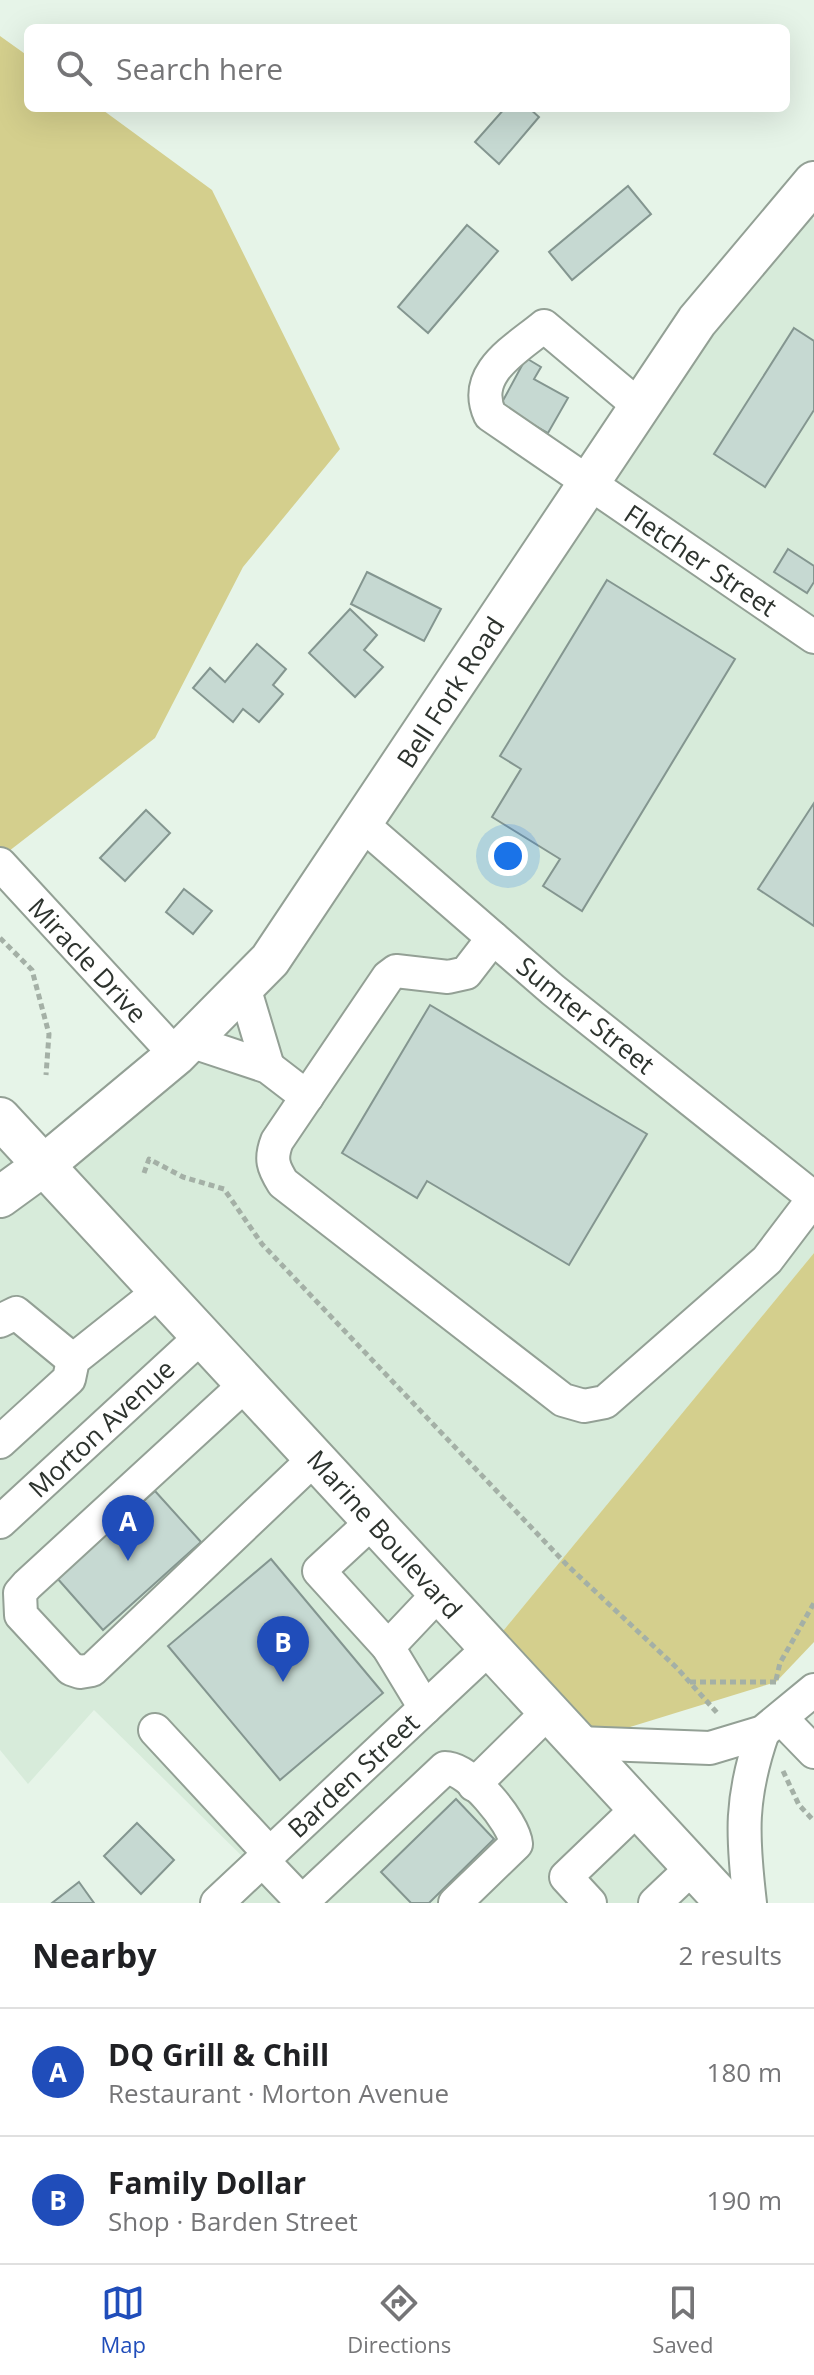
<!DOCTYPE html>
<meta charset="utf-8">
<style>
:root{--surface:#fff;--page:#f6f6f6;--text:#202124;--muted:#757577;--line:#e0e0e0;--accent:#204dba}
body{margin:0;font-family:"Open Sans",sans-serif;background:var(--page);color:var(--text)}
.you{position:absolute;left:508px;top:856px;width:28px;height:28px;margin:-20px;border:6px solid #fff;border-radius:50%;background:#1a73e8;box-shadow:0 0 0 12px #1a73e833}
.badge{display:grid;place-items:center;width:52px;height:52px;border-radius:50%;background:var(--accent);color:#fff;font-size:26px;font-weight:700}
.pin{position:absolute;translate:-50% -66px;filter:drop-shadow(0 2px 4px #0008)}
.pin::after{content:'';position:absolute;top:42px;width:28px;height:24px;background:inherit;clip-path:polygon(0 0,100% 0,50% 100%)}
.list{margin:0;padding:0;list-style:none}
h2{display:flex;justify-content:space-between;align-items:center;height:104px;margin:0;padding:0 32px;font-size:34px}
h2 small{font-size:26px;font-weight:400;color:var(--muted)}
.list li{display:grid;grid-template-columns:52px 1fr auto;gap:24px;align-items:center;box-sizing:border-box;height:128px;padding:0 32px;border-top:2px solid var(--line)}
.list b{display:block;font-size:30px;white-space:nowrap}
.list p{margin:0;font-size:26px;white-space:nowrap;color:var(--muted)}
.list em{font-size:26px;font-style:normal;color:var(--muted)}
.icon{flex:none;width:44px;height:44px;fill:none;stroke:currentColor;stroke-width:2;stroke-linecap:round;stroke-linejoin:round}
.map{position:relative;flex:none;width:814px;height:1903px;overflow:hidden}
.search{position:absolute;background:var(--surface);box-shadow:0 8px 32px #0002;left:24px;right:24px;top:24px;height:88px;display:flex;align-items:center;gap:20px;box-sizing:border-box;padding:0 28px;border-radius:12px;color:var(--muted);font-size:30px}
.sheet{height:360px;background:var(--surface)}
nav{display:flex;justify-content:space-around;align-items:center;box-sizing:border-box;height:112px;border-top:2px solid var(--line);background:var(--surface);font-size:22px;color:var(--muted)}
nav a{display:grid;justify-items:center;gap:4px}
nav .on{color:var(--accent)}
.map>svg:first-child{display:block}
</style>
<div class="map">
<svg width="814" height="1903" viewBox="0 0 814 1903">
<rect width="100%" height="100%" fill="#e6f4e8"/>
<!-- built -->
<path fill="#d7ebda" d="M803,192L814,221V1253L489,1648L726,1903H217L254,1868L94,1710L28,1784L0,1750V1118L44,1165L270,960Z"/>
<!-- green -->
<g fill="#d4cf8d">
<path d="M0,36L28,56V108H100L212,190L340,449L243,567L155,738L0,858Z"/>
<path d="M814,1253V1642L776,1682L578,1743L489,1648Z"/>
</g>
<!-- building -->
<g fill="#c6d9d2" stroke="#849690" stroke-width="2">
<path d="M505,108H529L539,117L499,164L475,142Z"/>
<path d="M628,186L651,214L572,280L549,252Z"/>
<path d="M467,225L498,251L428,333L398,307Z"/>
<path d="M794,328L814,341V410L765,487L714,454Z"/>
<path d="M526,358L541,367L534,379L568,398L548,433L500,406Z"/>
<path d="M788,549L814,566V582L807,593L774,572Z"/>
<path d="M367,572L441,609L424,641L351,604Z"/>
<path d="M607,580L735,659L582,911L543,886L560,859L492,817L521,769L500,756Z"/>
<path d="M350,609L377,635L364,650L383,667L355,697L309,653Z"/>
<path d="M257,644L286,669L273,685L283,694L259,722L243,709L233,722L193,688L210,668L225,682Z"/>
<path d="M814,803V926L758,889Z"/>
<path d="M146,810L170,833L125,881L100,858Z"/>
<path d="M184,889L212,911L193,934L166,912Z"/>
<path d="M430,1005L647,1134L569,1265L427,1181L417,1198L342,1153Z"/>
<path d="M155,1491L201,1542L103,1630L57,1578Z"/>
<path d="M271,1559L383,1693L280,1780L168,1646Z"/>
<path d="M456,1799L494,1839L429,1903H411L381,1872Z"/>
<path d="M137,1823L174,1860L141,1894L104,1856Z"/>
<path d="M79,1882L94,1903H52Z"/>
</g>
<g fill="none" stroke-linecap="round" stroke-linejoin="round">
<defs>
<g id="minor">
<path d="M639,406L544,326C515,350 471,373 490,415L814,637"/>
<path d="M363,825L553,990L814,1198"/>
<path d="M0,864L176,1055"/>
<path d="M493,938L466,973L448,977L396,971L388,977L277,1141C270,1159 273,1167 283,1183L563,1400L584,1406L605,1402L767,1260L814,1198"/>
<path d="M244,987L268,1067"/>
<path d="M190,1041L268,1067L307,1097"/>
<path d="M0,1321L16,1313L73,1360"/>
<path d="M247,1383L27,1585L20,1593L21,1615L71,1669L80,1672L92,1670L315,1458"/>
<path d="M0,1442L69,1379L73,1360L161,1290"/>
<path d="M373,1521L319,1571L388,1647L439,1593"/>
<path d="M0,1522L203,1335"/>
<path d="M388,1647L425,1708"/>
<path d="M781,1718L814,1752"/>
<path d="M155,1730L269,1853"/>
<path d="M578,1743L710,1748L763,1732L814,1690"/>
<path d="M474,1785L548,1712"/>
<path d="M262,1860L303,1903"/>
<path d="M302,1902L445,1768C469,1768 514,1822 516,1844L455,1903"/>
<path d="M217,1903L489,1648"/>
<path d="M590,1903L566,1877L638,1808"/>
<path d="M655,1903L693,1867"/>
<path d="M750,1903C742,1835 740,1798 763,1732"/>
</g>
<g id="major">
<path d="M0,1118L726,1903"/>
<path d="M0,1197L44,1165L176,1055L270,960L697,321L814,182"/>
</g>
</defs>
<!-- minor casing -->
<use href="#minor" stroke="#93a095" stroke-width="36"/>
<!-- major casing -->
<use href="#major" stroke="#93a095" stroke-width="44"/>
<!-- path -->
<g stroke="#a4b0a6" stroke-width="5" stroke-dasharray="6 4" stroke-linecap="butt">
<path d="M0,938L32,970L49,1034L46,1075"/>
<path d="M144,1173L149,1159L183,1177L224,1189L262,1244L567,1565L677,1668L719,1715"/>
<path d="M776,1680L780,1663L814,1603"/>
<path d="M690,1682H776"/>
<path d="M783,1771L799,1805L814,1821"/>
</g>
<!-- minor -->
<use href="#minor" stroke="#fff" stroke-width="32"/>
<!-- major -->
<use href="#major" stroke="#fff" stroke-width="40"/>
</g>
<g text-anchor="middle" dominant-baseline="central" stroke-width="8" stroke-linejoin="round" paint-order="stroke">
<!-- street labels -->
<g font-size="26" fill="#2d332e" stroke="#fff">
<text transform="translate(701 560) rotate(34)">Fletcher Street</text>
<text transform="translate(450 692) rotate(-57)">Bell Fork Road</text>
<text transform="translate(88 960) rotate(47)">Miracle Drive</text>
<text transform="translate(586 1015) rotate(39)">Sumter Street</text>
<text transform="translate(101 1428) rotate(-43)">Morton Avenue</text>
<text transform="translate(385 1534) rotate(48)">Marine Boulevard</text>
<text transform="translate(353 1775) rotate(-43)">Barden Street</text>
</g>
</g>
</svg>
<div class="you"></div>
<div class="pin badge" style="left:128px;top:1561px">A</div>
<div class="pin badge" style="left:283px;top:1682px">B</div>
<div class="search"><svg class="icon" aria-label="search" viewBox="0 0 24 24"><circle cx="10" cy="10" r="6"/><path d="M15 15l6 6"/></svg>Search here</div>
</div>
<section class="sheet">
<h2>Nearby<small>2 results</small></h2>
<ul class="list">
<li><span class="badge">A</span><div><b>DQ Grill &amp; Chill</b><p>Restaurant · Morton Avenue</p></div><em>180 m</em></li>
<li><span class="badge">B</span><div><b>Family Dollar</b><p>Shop · Barden Street</p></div><em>190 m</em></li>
</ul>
</section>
<nav>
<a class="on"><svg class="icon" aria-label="map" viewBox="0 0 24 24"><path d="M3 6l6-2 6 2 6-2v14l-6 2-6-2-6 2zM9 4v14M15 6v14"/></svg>Map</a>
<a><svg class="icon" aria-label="directions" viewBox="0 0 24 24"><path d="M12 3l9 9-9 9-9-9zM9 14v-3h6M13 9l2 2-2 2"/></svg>Directions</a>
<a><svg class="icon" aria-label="saved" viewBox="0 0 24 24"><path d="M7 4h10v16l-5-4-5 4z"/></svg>Saved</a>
</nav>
